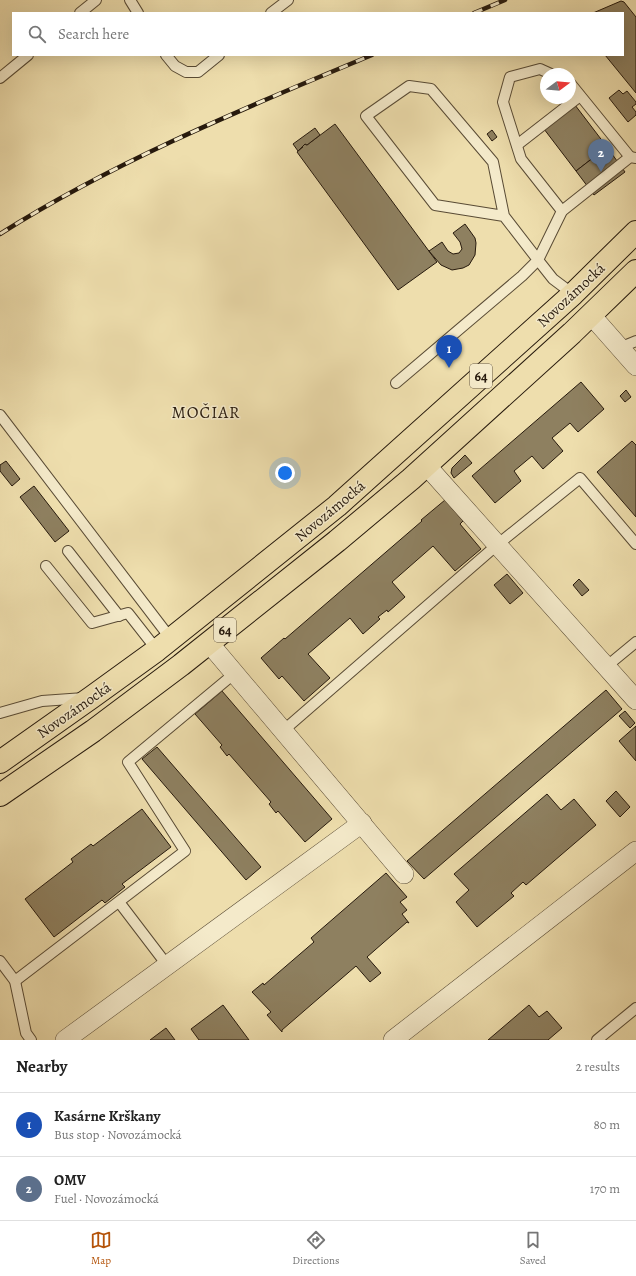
<!DOCTYPE html>
<meta charset="utf-8">
<style>
:root{--surface:#fff;--page:#f6f6f6;--text:#222;--muted:#767676;--line:#e0e0e0;--accent:#b45309}
body{margin:0;font-family:Alegreya,serif;background:var(--page);color:var(--text)}
.compass{position:absolute;left:540px;top:68px;width:36px;height:36px;border-radius:50%;background:var(--surface);box-shadow:0 4px 16px #0002;rotate:74deg}
.you{position:absolute;left:285px;top:473px;width:14px;height:14px;margin:-10px;border:3px solid #fff;border-radius:50%;background:#1a73e8;box-shadow:0 0 0 6px #1a73e833}
.badge{display:grid;place-items:center;width:26px;height:26px;border-radius:50%;background:var(--accent);color:#fff;font-size:13px;font-weight:700}
.pin{position:absolute;translate:-50% -33px;filter:drop-shadow(0 1px 2px #0008)}
.pin::after{content:'';position:absolute;top:21px;width:14px;height:12px;background:inherit;clip-path:polygon(0 0,100% 0,50% 100%)}
.list{margin:0;padding:0;list-style:none}
h2{display:flex;justify-content:space-between;align-items:center;height:52px;margin:0;padding:0 16px;font-size:17px}
h2 small{font-size:13px;font-weight:400;color:var(--muted)}
.list li{display:grid;grid-template-columns:26px 1fr auto;gap:12px;align-items:center;box-sizing:border-box;height:64px;padding:0 16px;border-top:1px solid var(--line)}
.list b{display:block;font-size:15px;white-space:nowrap}
.list p{margin:0;font-size:13px;white-space:nowrap;color:var(--muted)}
.list em{font-size:13px;font-style:normal;color:var(--muted)}
.icon{flex:none;width:22px;height:22px;fill:none;stroke:currentColor;stroke-width:2;stroke-linecap:round;stroke-linejoin:round}
.map{position:relative;flex:none;width:636px;height:1040px;overflow:hidden}
.search{position:absolute;background:var(--surface);box-shadow:0 4px 16px #0002;left:12px;right:12px;top:12px;height:44px;display:flex;align-items:center;gap:10px;box-sizing:border-box;padding:0 14px;border-radius:0px;color:var(--muted);font-size:15px}
.sheet{height:180px;background:var(--surface)}
nav{display:flex;justify-content:space-around;align-items:center;box-sizing:border-box;height:56px;border-top:1px solid var(--line);background:var(--surface);font-size:11px;color:var(--muted)}
nav a{display:grid;justify-items:center;gap:2px}
nav .on{color:var(--accent)}
.map>svg:first-child{display:block}
</style>
<div class="map">
<svg width="636" height="1040" viewBox="0 0 636 1040">
<rect width="100%" height="100%" fill="#eedead"/>
<filter id="stains"><feTurbulence type="fractalNoise" baseFrequency=".005" numOctaves="4"/><feColorMatrix values="0 0 0 0 .2 0 0 0 0 .09 0 0 0 0 .02 0 0 0 .5 -.17"/></filter>
<radialGradient id="worn" r=".72"><stop offset=".6" stop-color="#630" stop-opacity="0"/><stop offset="1" stop-color="#630" stop-opacity=".3"/></radialGradient>
<!-- building -->
<g fill="#8e8060" stroke="#271a0d">
<path d="M621,1L624,2L636,17V93L605,55H623V13H593Z"/>
<path d="M619,90L623,94L627,91L636,102V104L632,107L636,112V115L628,122L609,98Z"/>
<path d="M575,105L607,147L576,171L544,129Z"/>
<path d="M335,124L437,262L398,290L297,152L303,147L302,146L305,144L307,145Z"/>
<path d="M315,128L320,135L307,145L305,144L298,151L293,144Z"/>
<path d="M492,130L497,137L492,141L487,134Z"/>
<path d="M607,147L625,172L594,195L576,171Z"/>
<path d="M465,224L475,238L476,243L475,255L469,265L463,268L452,270L441,265L429,251L442,242L448,251L453,254L459,253L462,249L460,242L453,233Z"/>
<path d="M581,382L604,409L578,432L570,423L552,438L563,451L543,469L532,456L514,471L521,481L495,503L472,476Z"/>
<path d="M626,390L631,397L625,402L620,396Z"/>
<path d="M632,441L636,445V517L597,472Z"/>
<path d="M465,455L472,463L454,478L451,473L452,468Z"/>
<path d="M6,461L20,479L12,486L0,471V465Z"/>
<path d="M34,486L69,531L55,542L20,497Z"/>
<path d="M445,500L463,521L460,524L481,549L455,571L433,546L392,582L405,597L388,612L387,610L378,617L380,619L363,634L350,618L308,654L330,678L304,701L282,676L279,679L261,658L284,638L285,639L422,521L421,520Z"/>
<path d="M507,574L523,593L510,604L494,585Z"/>
<path d="M579,579L589,590L582,596L573,585Z"/>
<path d="M606,690L622,709L424,879L407,861Z"/>
<path d="M222,691L332,819L305,842L278,811L276,813L269,804L271,802L229,754L227,756L220,747L222,745L195,714Z"/>
<path d="M625,711L635,723L630,728L619,716Z"/>
<path d="M636,726V761L619,741Z"/>
<path d="M157,747L261,867L246,880L142,759Z"/>
<path d="M616,791L630,807L620,817L606,801Z"/>
<path d="M547,794L561,810L574,799L596,825L526,885L523,882L511,893L514,896L477,927L456,902L469,890L454,874Z"/>
<path d="M142,809L171,847L122,884L125,887L105,903L102,900L54,937L25,899L73,862L71,859L91,844L93,846Z"/>
<path d="M386,873L407,897L400,902L407,910L402,914L409,923L407,922L367,957L381,973L370,982L356,966L282,1030V1032L267,1015L271,1012L252,992L263,983L264,985L314,942L311,938Z"/>
<path d="M223,1005L249,1040H199L191,1029Z"/>
<path d="M529,1005L539,1017L547,1011L562,1028L548,1040H488Z"/>
<path d="M166,1028L175,1040H150Z"/>
</g>
<g fill="none" stroke-linecap="round" stroke-linejoin="round">
<defs>
<g id="lane">
<path d="M130,0L138,13"/>
<path d="M80,13L96,0"/>
<path d="M271,13L288,0"/>
<path d="M166,55L175,66L186,72H198L219,55"/>
<path d="M551,74L540,69L510,77L503,102L521,159L562,211"/>
<path d="M0,78L28,55"/>
<path d="M570,83L630,157"/>
<path d="M517,145L580,96"/>
<path d="M573,294L553,279L538,260L562,211L630,157L636,158"/>
<path d="M619,348L636,341"/>
<path d="M396,383L522,276L538,260L504,216L493,162L431,89L409,86L366,116L435,205L504,216"/>
<path d="M0,415L171,639"/>
<path d="M68,551L119,616"/>
<path d="M46,566L92,623L128,613L157,650"/>
<path d="M607,666L636,642"/>
<path d="M0,713L42,701L84,698"/>
<path d="M284,730L497,545L580,478L636,544"/>
<path d="M119,902L167,965"/>
<path d="M0,961L15,981L26,1033L31,1040"/>
<path d="M15,981L185,851L128,762L235,673"/>
<path d="M597,1040L636,1008"/>
</g>
<g id="street">
<path d="M591,315L636,366"/>
<path d="M426,465L636,700"/>
<path d="M209,643L404,874"/>
<path d="M65,1040L362,823"/>
<path d="M393,1040L636,851"/>
</g>
<g id="primary">
<path d="M0,762L92,697L157,650L337,506L573,294L636,232"/>
<path d="M0,795L93,731L181,665L337,541L411,479L572,333L636,271"/>
</g>
</defs>
<!-- lane casing -->
<use href="#lane" stroke="#594b35" stroke-width="12"/>
<!-- street casing -->
<use href="#street" stroke="#594b35" stroke-width="20"/>
<!-- primary casing -->
<use href="#primary" stroke="#271a0d" stroke-width="24"/>
<!-- lane -->
<use href="#lane" stroke="#f4eaca" stroke-width="10"/>
<!-- street -->
<use href="#street" stroke="#f4eaca" stroke-width="19"/>
<!-- primary -->
<use href="#primary" stroke="#eedead" stroke-width="22"/>
<defs>
<g id="rail">
<path d="M474,13L505,0"/>
<path d="M0,234C117,160 245,108 372,55"/>
</g>
</defs>
<!-- rail casing -->
<use href="#rail" stroke="#271a0d" stroke-width="4.5"/>
<!-- rail -->
<use href="#rail" stroke="#f4eaca" stroke-width="3" stroke-dasharray="9" stroke-linecap="butt"/>
</g>
<g text-anchor="middle" dominant-baseline="central" stroke-width="3" stroke-linejoin="round" paint-order="stroke">
<!-- shield labels -->
<g fill="#f4eaca" stroke="#645846" stroke-width="1">
<rect x="470" y="364" width="22" height="24" rx="3"/>
<rect x="214" y="618" width="22" height="24" rx="3"/>
</g>
<g font-size="14" font-weight="bold" fill="#271a0d">
<text x="481" y="376">64</text>
<text x="225" y="630">64</text>
</g>
<!-- street labels -->
<g font-size="15" fill="#271a0d" stroke="#f4eaca">
<text transform="translate(571 295) rotate(-43)">Novozámocká</text>
<text transform="translate(330 511) rotate(-40)">Novozámocká</text>
<text transform="translate(74 710) rotate(-35)">Novozámocká</text>
</g>
<!-- quarter labels -->
<g font-size="17" letter-spacing="1" fill="#271a0d" stroke="#f4eaca">
<text x="206" y="412">MOČIAR</text>
</g>
</g>
<rect width="100%" height="100%" filter="url(#stains)"/>
<rect width="100%" height="100%" fill="url(#worn)"/>
</svg>
<svg class="compass" viewBox="-18 -18 36 36"><path d="M0-13l5 13h-10z" fill="#e53935"/><path d="M0 13l5-13h-10z" fill="#767676"/></svg>
<div class="you"></div>
<div class="pin badge" style="left:449px;top:368px;background:#1a4fb4">1</div>
<div class="pin badge" style="left:601px;top:172px;background:#5c6f8a">2</div>
<div class="search"><svg class="icon" aria-label="search" viewBox="0 0 24 24"><circle cx="10" cy="10" r="6"/><path d="M15 15l6 6"/></svg>Search here</div>
</div>
<section class="sheet">
<h2>Nearby<small>2 results</small></h2>
<ul class="list">
<li><span class="badge" style="background:#1a4fb4">1</span><div><b>Kasárne Krškany</b><p>Bus stop · Novozámocká</p></div><em>80 m</em></li>
<li><span class="badge" style="background:#5c6f8a">2</span><div><b>OMV</b><p>Fuel · Novozámocká</p></div><em>170 m</em></li>
</ul>
</section>
<nav>
<a class="on"><svg class="icon" aria-label="map" viewBox="0 0 24 24"><path d="M3 6l6-2 6 2 6-2v14l-6 2-6-2-6 2zM9 4v14M15 6v14"/></svg>Map</a>
<a><svg class="icon" aria-label="directions" viewBox="0 0 24 24"><path d="M12 3l9 9-9 9-9-9zM9 14v-3h6M13 9l2 2-2 2"/></svg>Directions</a>
<a><svg class="icon" aria-label="saved" viewBox="0 0 24 24"><path d="M7 4h10v16l-5-4-5 4z"/></svg>Saved</a>
</nav>
